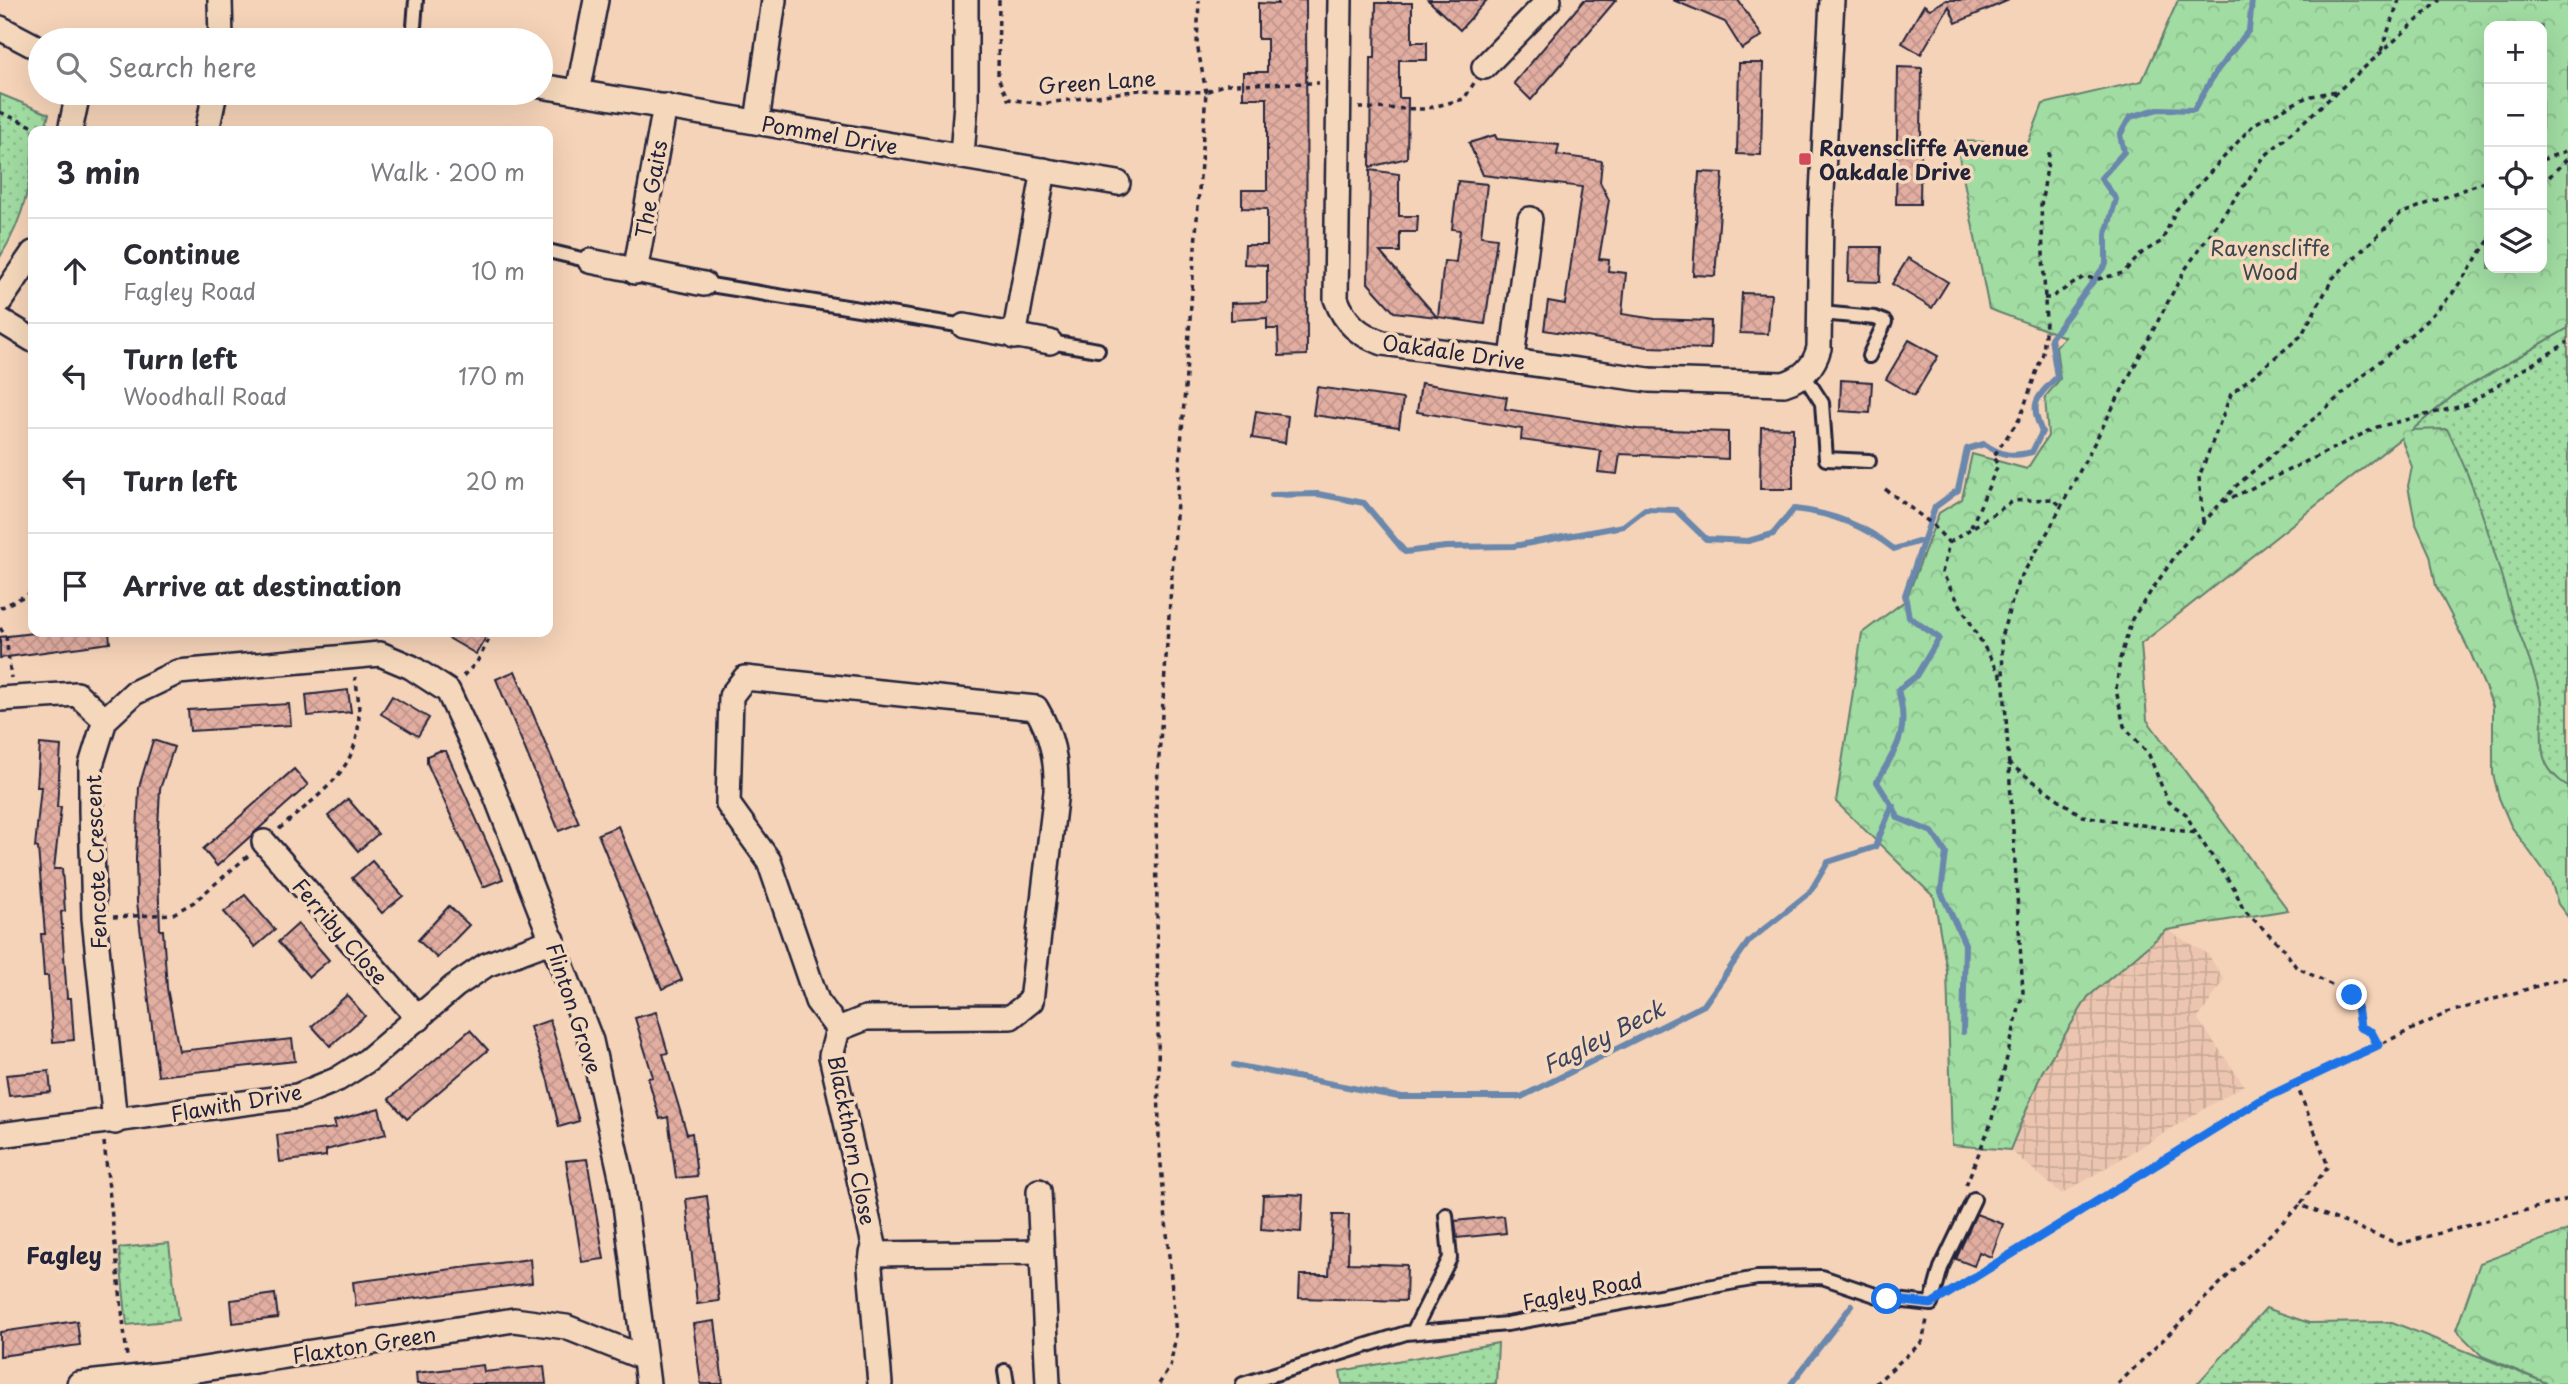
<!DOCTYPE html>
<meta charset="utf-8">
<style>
:root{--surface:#fff;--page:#f2f2f3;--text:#2b2b33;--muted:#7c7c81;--line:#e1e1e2}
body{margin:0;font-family:"Playpen Sans",sans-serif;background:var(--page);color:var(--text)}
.controls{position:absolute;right:21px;top:21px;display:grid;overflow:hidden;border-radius:14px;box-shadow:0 7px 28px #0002}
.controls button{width:63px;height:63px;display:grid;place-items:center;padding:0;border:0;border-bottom:2px solid var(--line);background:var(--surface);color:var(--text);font:35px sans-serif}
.stop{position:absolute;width:21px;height:21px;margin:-16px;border:5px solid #1a73e8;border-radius:50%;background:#fff}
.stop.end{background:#1a73e8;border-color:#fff;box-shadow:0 2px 7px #0008}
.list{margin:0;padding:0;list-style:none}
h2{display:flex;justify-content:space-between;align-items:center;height:91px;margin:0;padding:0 28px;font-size:30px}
h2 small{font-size:23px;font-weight:400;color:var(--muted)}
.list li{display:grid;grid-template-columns:46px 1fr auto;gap:21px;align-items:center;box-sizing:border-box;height:105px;padding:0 28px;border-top:2px solid var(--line)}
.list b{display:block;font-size:26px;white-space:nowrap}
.list p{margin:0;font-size:23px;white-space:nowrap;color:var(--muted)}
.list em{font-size:23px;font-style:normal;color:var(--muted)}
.icon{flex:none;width:38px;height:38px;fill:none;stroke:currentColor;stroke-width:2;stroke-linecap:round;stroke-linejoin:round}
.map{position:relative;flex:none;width:2568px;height:1384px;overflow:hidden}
.search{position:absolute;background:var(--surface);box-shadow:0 7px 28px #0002;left:28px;top:28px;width:525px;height:77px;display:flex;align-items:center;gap:18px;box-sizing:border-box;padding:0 24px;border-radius:38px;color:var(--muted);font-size:26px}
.panel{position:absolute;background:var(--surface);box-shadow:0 7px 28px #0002;left:28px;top:126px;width:525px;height:511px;border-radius:14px}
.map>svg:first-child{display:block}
</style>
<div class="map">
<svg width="2568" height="1384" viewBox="0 0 2568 1384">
<defs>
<pattern id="industrial-grid" width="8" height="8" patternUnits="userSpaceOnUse" patternTransform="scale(1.75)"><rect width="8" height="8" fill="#ebc5af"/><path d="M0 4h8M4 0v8" fill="none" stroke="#c9a997"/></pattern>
<pattern id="grass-dots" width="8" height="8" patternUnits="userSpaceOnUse" patternTransform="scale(1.75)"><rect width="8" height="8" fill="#a1dca2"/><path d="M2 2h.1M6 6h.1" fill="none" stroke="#8abc8c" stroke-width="1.8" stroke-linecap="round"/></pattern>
<pattern id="forest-crowns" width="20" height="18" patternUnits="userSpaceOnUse" patternTransform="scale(1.75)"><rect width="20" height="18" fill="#a1dca2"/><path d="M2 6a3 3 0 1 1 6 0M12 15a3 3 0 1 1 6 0" fill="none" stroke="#8abc8c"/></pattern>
<pattern id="building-cross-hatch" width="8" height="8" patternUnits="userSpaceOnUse" patternTransform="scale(1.75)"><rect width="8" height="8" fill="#e2aea1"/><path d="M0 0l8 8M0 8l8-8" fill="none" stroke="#c2958c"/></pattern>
</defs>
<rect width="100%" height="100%" fill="#f5d3b8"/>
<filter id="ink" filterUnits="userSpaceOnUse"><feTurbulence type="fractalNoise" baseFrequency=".0143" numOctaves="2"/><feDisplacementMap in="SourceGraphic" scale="14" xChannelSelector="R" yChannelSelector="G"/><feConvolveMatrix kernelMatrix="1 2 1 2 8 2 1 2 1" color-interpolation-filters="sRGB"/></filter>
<g filter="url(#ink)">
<!-- industrial -->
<path fill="url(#industrial-grid)" d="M2167,930L2208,954L2224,980L2198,1019L2244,1085L2062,1194L2010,1150L2042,1072L2088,997Z"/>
<!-- grass -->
<g fill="url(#grass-dots)" stroke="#627f6e" stroke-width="2">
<path d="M0,94L49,114L44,131H33C33,178 25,217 0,257Z"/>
<path d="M2568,328V846L2532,841L2411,430L2455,394Z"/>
<path d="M169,1243L178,1320L127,1325L119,1248Z"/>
<path d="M2266,1308L2309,1323L2392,1322L2549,1384H2197Z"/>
<path d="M1498,1343L1496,1384H1342L1340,1371Z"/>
</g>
<!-- forest -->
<g fill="url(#forest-crowns)" stroke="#627f6e" stroke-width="2" fill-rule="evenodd">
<path d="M2178,0H2568V328L2455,394L2412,430L2447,429C2476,486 2494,549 2511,610C2520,639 2534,666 2540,696C2547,732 2529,763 2568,786V917L2558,904L2551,881L2511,826L2499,798L2493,774V706L2471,654L2436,586L2430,555L2415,522L2408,486L2412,467L2401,438L2141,644L2147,720L2288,910L2167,930L2088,997L2042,1072L2010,1150L1952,1145L1947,971L1934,897L1836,802L1862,633L1906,600L1939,513L1962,499L1972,454L2027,469L2048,436L2045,397L2060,379L2056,346L2065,337L1989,309L1956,141L2028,143L2043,104L2142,81ZM2489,26H2542V268H2489Z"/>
<path d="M2568,1230V1384H2549L2482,1356L2456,1330L2480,1263Z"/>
</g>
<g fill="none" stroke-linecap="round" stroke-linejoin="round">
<!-- stream -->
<g stroke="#6b87ac" stroke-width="6">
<path d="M1272,495L1318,494L1364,503L1405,552L1446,547L1514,546L1623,526L1645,509L1676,510L1706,539L1748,541L1773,534L1794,509C1832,513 1864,525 1894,549L1924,540"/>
<path d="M1893,806L1898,818L1932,832L1946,853L1941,892L1965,944L1963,1032"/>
<path d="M1234,1065L1399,1097H1521L1704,1005L1749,941L1810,892L1828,862L1875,847L1892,806L1877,782C1897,746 1910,732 1898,690L1916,676L1939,638L1909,617L1905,595L1935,507L1958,490L1967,449L1984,444C2002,456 2012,457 2032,452L2042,432C2029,403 2036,398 2057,377L2051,338L2106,264V234L2116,199L2101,178L2124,152L2120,135L2130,117L2158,109L2194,110L2215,73L2249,30L2252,0"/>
<path d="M1791,1384L1852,1305"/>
</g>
</g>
<!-- building -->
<g fill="url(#building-cross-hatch)" stroke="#22223b" stroke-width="2">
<path d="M1278,0H1306L1307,355L1279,356L1278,329H1267V318L1231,320V303L1267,302V265L1244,264L1245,245H1267V209L1242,208V190H1267V98H1243V72H1267V39H1258V3L1278,4Z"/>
<path d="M1428,0H1487L1460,30Z"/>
<path d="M1584,0H1616L1531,100L1514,83Z"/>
<path d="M1673,0H1738L1762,36L1742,49L1725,22Z"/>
<path d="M1946,0H2009L1956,23L1949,6L1921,54L1902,43L1924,5L1930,9Z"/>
<path d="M1376,3H1412V42H1427V60H1399V98H1408L1407,158L1370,167L1371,58H1375Z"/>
<path d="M1739,63H1763L1761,155L1737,154Z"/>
<path d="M1898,67L1922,68L1920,204H1896Z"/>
<path d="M1495,135L1497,139L1559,145L1557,155L1602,161L1600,182L1609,200L1599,259L1609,260L1608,271L1626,273L1622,314L1655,319L1711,321L1710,349L1648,347L1544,330L1548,301L1565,304L1582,187L1483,175L1469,143Z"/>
<path d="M1370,170L1399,174V216H1418L1417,232H1400V252H1380L1437,317L1394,312L1368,283Z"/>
<path d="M1699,172L1723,173L1715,276L1693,275Z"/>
<path d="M1458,181L1487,184L1481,236L1497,238L1485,324L1438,317L1444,261L1456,262L1460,230L1452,229Z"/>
<path d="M1849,247H1881L1880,282L1848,281Z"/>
<path d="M1908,258L1948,282L1932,308L1892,284Z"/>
<path d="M1742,293L1771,294L1768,334L1740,333Z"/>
<path d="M1909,340L1938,356L1914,396L1886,379Z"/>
<path d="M1841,380L1872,382L1870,413L1840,411Z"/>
<path d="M1421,383L1507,397L1505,409L1637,429L1728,432V459L1620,454L1617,474L1598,472L1601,451L1521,440L1522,429L1417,412Z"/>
<path d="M1317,387L1403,399L1399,427L1313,415Z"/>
<path d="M1256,411L1288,416L1285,443L1252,438Z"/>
<path d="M1761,427L1793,428V489H1760Z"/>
<path d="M42,632H109L110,643L0,658V637Z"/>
<path d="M438,632H489L476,654Z"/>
<path d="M515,671L579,823L559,831L496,679Z"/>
<path d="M348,690L351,712L308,716L306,695Z"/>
<path d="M392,696L429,718L418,736L381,714Z"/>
<path d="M289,704L291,725L190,731L188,710Z"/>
<path d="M153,740L174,747L160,789L157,847L160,930H163L167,988L179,1051L292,1039L295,1061L158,1076L137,902L136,859L139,787Z"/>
<path d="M40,744L61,746L57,807H61L54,869H62L65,911L61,912L67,998H71L74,1040L53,1042L48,976H44L41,934H45L38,848L35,847L41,787H37Z"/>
<path d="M439,751H446L503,879L483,887L427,763V756Z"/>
<path d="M294,769L308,785L217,866L203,849Z"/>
<path d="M348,799L378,834L358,851L328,816Z"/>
<path d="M618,826L682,980L662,989L598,834Z"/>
<path d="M372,861L403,896L382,913L352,878Z"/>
<path d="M245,895L275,930L255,947L224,912Z"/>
<path d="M449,906L469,925L437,958L418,940Z"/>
<path d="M298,924L329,960L309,977L278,942Z"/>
<path d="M347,995L365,1016L330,1046L312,1026Z"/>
<path d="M656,1012L668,1053L663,1054L687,1134L692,1133L697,1176L676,1178L668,1117L660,1119L648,1078L653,1077L635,1018Z"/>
<path d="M550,1020L579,1121L559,1127L548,1081L530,1027Z"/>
<path d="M470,1030L488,1050L407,1119L389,1099Z"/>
<path d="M49,1071L51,1092L9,1096L6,1075Z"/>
<path d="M379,1108L386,1134L326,1150V1156L280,1162L277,1135L336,1128L334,1121Z"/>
<path d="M587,1159L604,1259L582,1262L566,1161Z"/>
<path d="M1286,1194L1303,1195L1301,1232L1261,1229L1263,1195Z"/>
<path d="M707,1196L719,1301L697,1304L686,1199Z"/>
<path d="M1976,1214L2003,1224L1991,1257L1979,1252L1974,1266L1956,1259Z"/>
<path d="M1333,1215H1349L1348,1263L1407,1265L1406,1301L1299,1298L1300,1275H1329Z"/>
<path d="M1504,1216L1506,1233L1457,1238L1455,1221Z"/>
<path d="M530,1259L532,1283L356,1306L353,1282Z"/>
<path d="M275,1294L278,1318L233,1323L231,1300Z"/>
<path d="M77,1321L80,1345L0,1356V1332Z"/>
<path d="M715,1321L723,1384H701L693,1324Z"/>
<path d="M483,1365L484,1372L544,1366L546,1384H417L416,1373Z"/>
</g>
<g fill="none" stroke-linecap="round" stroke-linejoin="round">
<defs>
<g id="service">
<path d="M413,40L416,0"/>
<path d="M548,251L590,261"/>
<path d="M704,284L964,326"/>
<path d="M1821,313L1875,318L1885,322L1869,356"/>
<path d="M1050,342L1098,350"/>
<path d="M1804,375L1822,403L1826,459L1869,461"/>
<path d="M1413,1332L1450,1258L1446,1215"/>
<path d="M1005,1371L1007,1384"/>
<path d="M1243,1384L1406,1333L1507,1324L1757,1278L1822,1277L1887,1299L1931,1304L1941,1268L1974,1199"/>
</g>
<g id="minor">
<path d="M220,0L221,40"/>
<path d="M1340,0L1336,299C1345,323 1359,335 1383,343L1649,380L1784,384C1803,378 1814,367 1819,348L1821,212L1832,0"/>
<path d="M0,28L40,49"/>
<path d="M1484,67L1549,0"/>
<path d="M541,86L1118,183"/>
<path d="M578,92L596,0"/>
<path d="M757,122L774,0"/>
<path d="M70,131L78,93"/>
<path d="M207,131L215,93"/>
<path d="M962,156L966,102V0"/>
<path d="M590,261L704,284"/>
<path d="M635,272L665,106"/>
<path d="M0,301L33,253"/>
<path d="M0,320L33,340"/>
<path d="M964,326L1050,342"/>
<path d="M1014,337L1044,170"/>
<path d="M1512,359L1530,219"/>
<path d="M0,699L77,694L105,720"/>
<path d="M264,842L419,1019"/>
<path d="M838,1029L817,1001L769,861L728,804L731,696L745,678L1036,708C1052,735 1057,760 1056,791L1031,1001L1011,1017L866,1018L838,1029L831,1056L874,1245L870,1267L880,1384"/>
<path d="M115,1122L94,918L91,811V765L105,720L134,693L178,672L380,654L411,667L448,691L492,786L591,1041L622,1181L648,1384"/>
<path d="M0,1135L297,1096L338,1079L368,1060L455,986L486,965L553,940"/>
<path d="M1039,1191L1048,1384"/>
<path d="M872,1254L1041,1252"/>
<path d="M79,1384L191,1371L514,1320L566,1327L644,1358"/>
</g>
</defs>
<!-- service casing -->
<use href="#service" stroke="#22223b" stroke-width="18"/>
<!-- minor casing -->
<use href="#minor" stroke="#22223b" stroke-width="28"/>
<!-- path -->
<g stroke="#22223b" stroke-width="3.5" stroke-dasharray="5 5" stroke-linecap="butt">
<path d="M999,0L998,78L1008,99L1041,104L1139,90L1206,92L1197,44L1199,0"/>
<path d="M2381,51L2399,0"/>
<path d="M1359,108L1425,109L1464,99L1474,83"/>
<path d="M0,112L43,131"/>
<path d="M2542,160L2568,150"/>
<path d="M2542,184L2568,158"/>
<path d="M2044,298H2050L2084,277L2098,279L2123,273L2142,253L2162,241L2176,210L2254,124L2307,97L2336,91"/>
<path d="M1885,489L1932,524L1949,543L1942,573L2002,678"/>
<path d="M2223,502L2377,427L2466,405L2568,342"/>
<path d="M2203,522L2199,477L2231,394L2301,336L2333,278L2400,214L2489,180"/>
<path d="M1971,527L1998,465L1993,457L2020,418L2043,353L2046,323L2041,206L2050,148"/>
<path d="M1949,543L2013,501L2053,499L2061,506"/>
<path d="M0,608L33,592"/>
<path d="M0,628L6,636L11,678"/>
<path d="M463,676L477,662L493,632"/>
<path d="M2008,763L2082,816L2196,833L2234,888L2243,909L2283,948L2296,967L2352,995L2357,1007L2360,1027L2371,1032L2378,1045"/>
<path d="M279,829C337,780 371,760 355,677"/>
<path d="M2196,833L2186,814L2168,802L2149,755L2124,726L2116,690L2120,659L2132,619L2180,549L2236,486L2423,324L2452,294L2489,240"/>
<path d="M113,917L173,914L194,902L249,855"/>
<path d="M2296,1083L2328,1166L2300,1205"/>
<path d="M104,1142L127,1357"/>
<path d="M1966,1185L1991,1123L2023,992L2001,637L2018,582L2050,528L2184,271L2264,157L2440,0"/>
<path d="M1950,1292L2259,1101L2447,1013L2568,977"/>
<path d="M1159,1384L1170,1367L1176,1335L1159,1142L1156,799L1206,92L1225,84L1319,83"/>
<path d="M1875,1384L1922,1342L1927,1320"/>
<path d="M2118,1384L2300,1205L2399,1244L2568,1199"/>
</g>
<!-- service -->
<use href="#service" stroke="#f5d8bb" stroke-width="12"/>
<!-- minor -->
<use href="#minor" stroke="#f5d8bb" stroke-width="23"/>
</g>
</g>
<g fill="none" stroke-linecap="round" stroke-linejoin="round" filter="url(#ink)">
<!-- route -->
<path stroke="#1a73e8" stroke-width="9" d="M1887,1299L1931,1304L2259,1101L2378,1045L2371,1032L2360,1027L2357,1007L2352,995"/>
</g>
<!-- markers -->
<rect fill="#d1495b" stroke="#f5d8bb" stroke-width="2.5" x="1798" y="152" width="14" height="14" rx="3.5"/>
<g text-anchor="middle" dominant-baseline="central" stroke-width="7" stroke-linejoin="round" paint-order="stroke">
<!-- street labels -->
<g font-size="21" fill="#22223b" stroke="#f5d8bb">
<text transform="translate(1097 81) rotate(-4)">Green Lane</text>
<text transform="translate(830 134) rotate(10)">Pommel Drive</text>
<text transform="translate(650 189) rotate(-80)">The Gaits</text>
<text transform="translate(1454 351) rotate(8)">Oakdale Drive</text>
<text transform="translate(95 862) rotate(-92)">Fencote Crescent</text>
<text transform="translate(341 931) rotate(49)">Ferriby Close</text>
<text transform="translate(575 1008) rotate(72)">Flinton Grove</text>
<text transform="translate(236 1102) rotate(-10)">Flawith Drive</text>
<text transform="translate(853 1140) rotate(79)">Blackthorn Close</text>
<text transform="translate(1582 1290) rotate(-11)">Fagley Road</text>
<text transform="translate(364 1344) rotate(-9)">Flaxton Green</text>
</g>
<!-- poi labels -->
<g font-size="21" font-weight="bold" fill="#22223b" stroke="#f5d8bb" text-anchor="start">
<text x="1819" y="147">Ravenscliffe Avenue<tspan x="1819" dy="24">Oakdale Drive</tspan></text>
</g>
<!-- park labels -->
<g font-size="21" fill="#3b4750" stroke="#f5d8bb">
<text x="2270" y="247">Ravenscliffe<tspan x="2270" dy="24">Wood</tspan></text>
</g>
<!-- water labels -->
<g font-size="23" font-style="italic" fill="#3a4461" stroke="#f5d8bb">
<text transform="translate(1603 1036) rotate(-27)">Fagley Beck</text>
</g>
<!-- neighbourhood labels -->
<g font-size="23" font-weight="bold" fill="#22223b" stroke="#f5d8bb">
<text x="64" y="1254">Fagley</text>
</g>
</g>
</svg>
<div class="controls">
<button>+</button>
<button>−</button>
<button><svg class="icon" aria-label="locate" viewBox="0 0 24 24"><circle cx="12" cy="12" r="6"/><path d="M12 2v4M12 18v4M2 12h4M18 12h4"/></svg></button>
<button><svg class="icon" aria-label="layers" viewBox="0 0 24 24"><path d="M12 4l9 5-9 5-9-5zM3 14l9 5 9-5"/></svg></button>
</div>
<div class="stop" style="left:1887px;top:1299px"></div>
<div class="stop end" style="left:2352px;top:995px"></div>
<div class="search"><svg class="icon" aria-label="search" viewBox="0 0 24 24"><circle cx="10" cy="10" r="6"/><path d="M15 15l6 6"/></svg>Search here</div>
<section class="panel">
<h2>3 min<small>Walk · 200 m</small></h2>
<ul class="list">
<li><svg class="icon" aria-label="ahead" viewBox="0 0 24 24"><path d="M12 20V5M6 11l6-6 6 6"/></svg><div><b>Continue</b><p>Fagley Road</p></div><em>10 m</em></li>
<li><svg class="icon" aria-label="left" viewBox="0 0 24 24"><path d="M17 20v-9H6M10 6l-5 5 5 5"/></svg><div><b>Turn left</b><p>Woodhall Road</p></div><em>170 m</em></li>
<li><svg class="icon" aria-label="left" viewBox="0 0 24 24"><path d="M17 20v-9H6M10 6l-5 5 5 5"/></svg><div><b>Turn left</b></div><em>20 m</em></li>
<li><svg class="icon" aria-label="arrive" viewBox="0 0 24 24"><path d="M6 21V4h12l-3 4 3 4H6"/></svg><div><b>Arrive at destination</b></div></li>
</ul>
</section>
</div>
